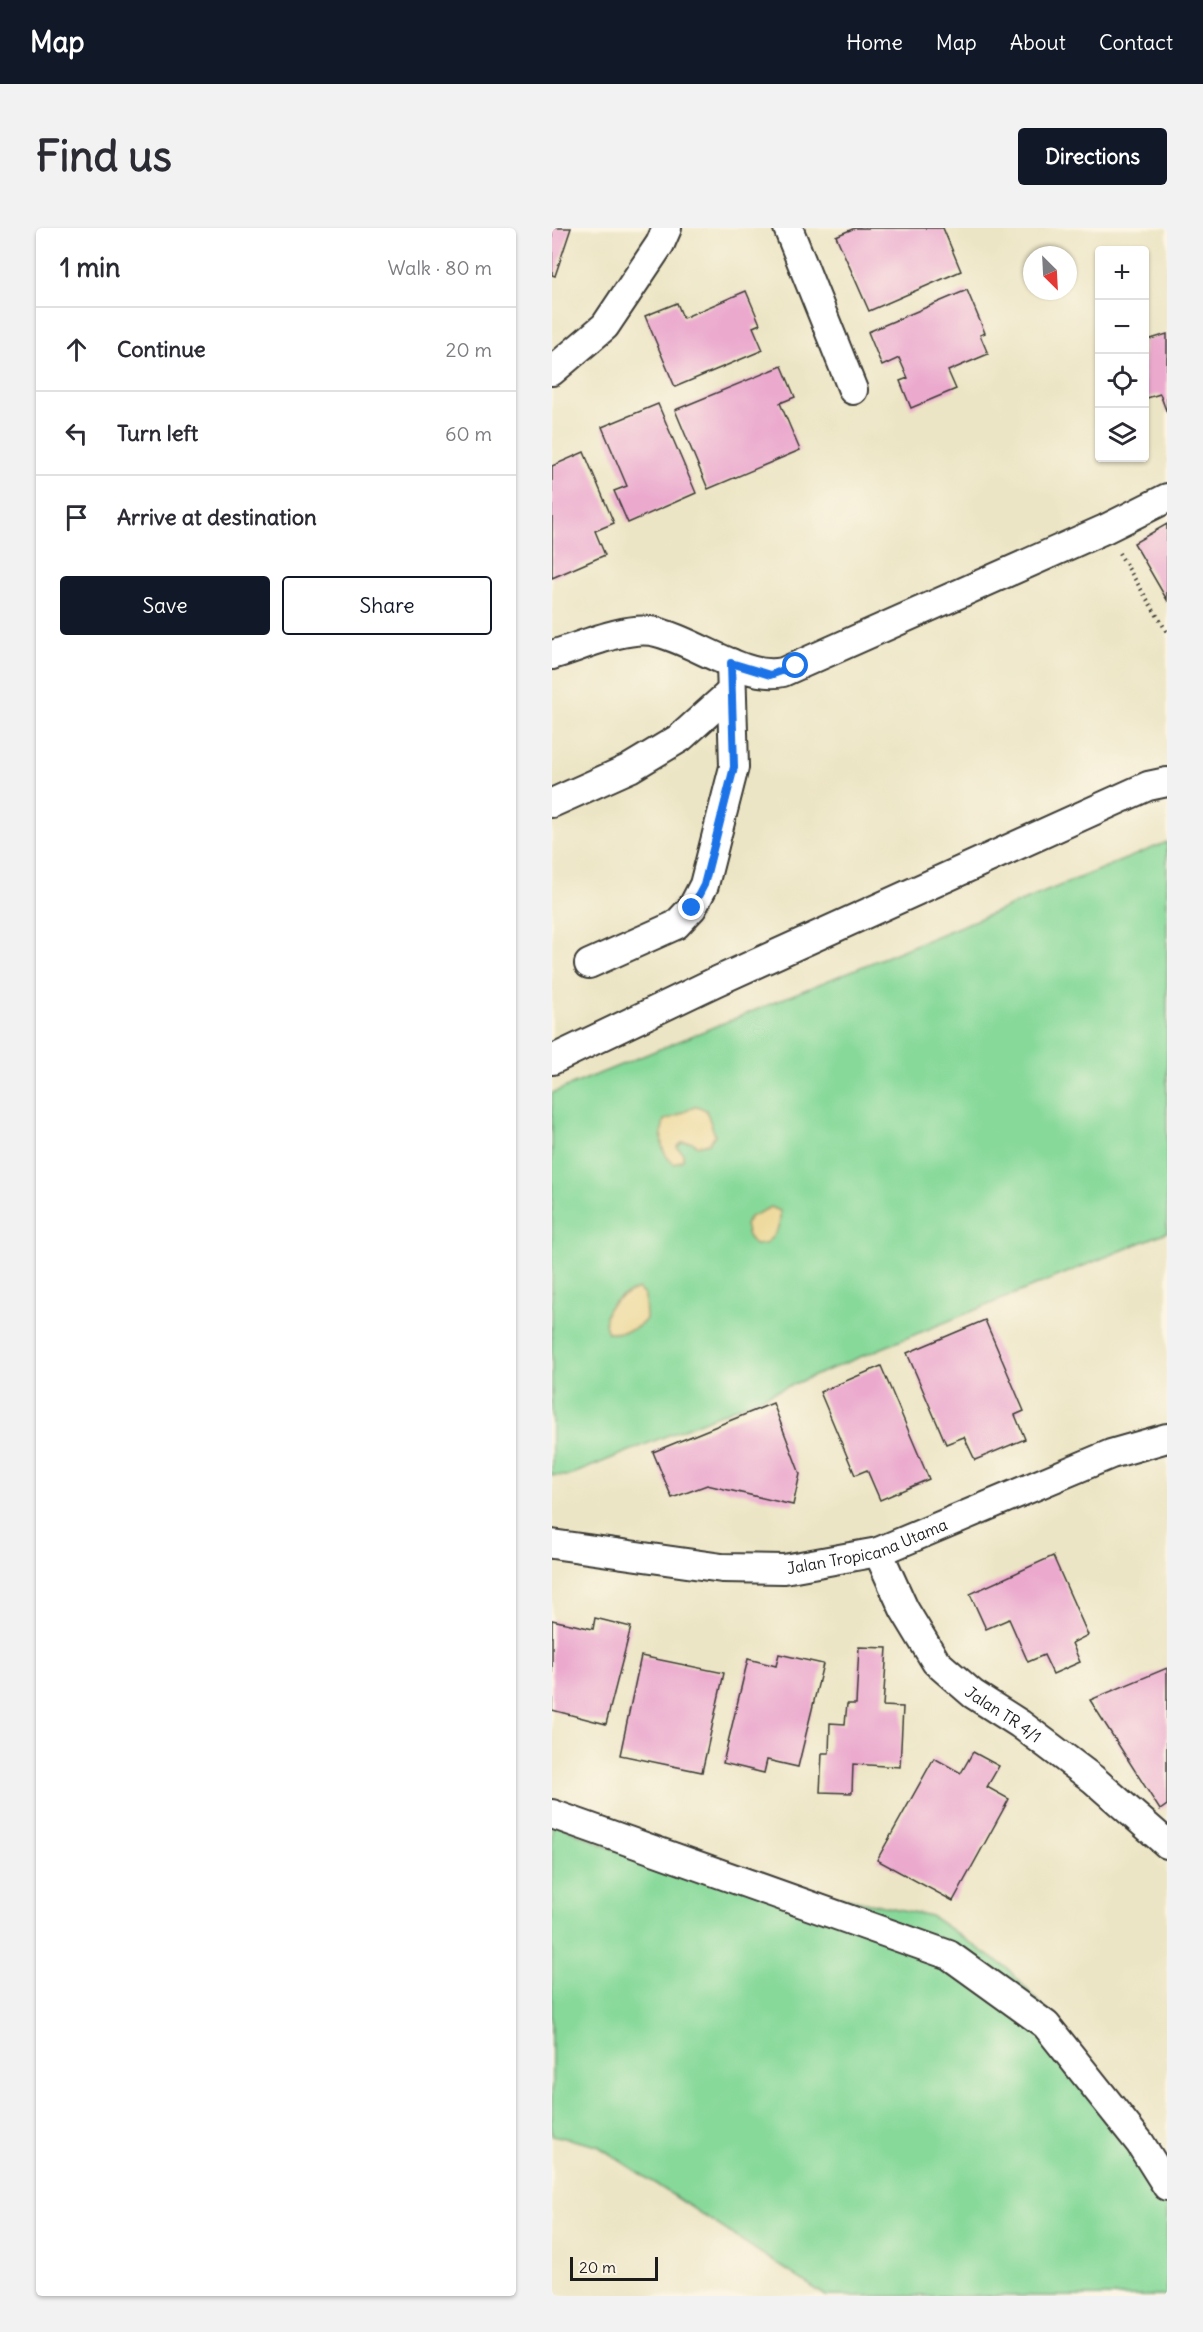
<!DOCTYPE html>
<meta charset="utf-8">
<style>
:root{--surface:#fff;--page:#f2f2f3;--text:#2b2b33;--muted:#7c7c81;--line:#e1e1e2;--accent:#111827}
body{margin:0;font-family:Delius,sans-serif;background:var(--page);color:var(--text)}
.controls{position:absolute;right:18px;top:18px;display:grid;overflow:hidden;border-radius:6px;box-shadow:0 2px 4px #0004}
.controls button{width:54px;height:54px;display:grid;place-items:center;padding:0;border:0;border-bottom:2px solid var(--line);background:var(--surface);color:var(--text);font:30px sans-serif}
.compass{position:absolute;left:471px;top:18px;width:54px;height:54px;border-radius:50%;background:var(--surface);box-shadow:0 2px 4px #0004;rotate:156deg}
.scale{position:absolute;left:18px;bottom:15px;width:88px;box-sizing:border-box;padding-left:6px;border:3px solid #1c1c1c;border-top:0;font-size:16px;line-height:21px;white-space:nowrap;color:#1c1c1c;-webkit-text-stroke:4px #fcf5e5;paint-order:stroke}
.stop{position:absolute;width:18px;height:18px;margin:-14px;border:4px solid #1a73e8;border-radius:50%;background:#fff}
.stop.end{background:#1a73e8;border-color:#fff;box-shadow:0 2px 6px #0008}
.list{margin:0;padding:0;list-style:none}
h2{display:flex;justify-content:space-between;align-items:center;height:78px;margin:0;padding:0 24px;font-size:26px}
h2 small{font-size:20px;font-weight:400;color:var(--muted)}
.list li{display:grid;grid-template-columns:39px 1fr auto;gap:18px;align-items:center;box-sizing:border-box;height:84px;padding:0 24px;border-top:2px solid var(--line)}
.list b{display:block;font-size:22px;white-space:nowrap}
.list em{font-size:20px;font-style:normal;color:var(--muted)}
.actions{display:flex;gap:12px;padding:18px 24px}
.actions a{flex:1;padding:14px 0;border:2px solid var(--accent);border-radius:6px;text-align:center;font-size:21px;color:var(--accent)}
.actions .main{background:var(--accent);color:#fff}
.icon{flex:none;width:33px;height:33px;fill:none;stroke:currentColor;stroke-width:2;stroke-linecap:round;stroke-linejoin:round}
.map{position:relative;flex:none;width:615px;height:2068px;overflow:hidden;border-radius:6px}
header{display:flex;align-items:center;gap:36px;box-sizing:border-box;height:84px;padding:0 30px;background:var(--accent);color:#fff}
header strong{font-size:28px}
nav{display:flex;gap:33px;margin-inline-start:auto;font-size:21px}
.intro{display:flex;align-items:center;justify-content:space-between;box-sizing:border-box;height:144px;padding:0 36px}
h1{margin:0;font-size:42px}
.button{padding:15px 27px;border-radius:6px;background:var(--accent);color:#fff;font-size:21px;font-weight:700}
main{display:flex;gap:36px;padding:0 36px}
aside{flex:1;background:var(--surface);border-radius:6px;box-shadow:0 2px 4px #0004}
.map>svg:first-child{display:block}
</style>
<header>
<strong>Map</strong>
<nav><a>Home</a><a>Map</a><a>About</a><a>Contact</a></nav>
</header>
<div class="intro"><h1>Find us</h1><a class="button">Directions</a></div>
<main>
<aside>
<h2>1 min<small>Walk · 80 m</small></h2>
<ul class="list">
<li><svg class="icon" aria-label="ahead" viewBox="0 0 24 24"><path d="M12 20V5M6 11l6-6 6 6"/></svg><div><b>Continue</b></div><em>20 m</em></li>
<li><svg class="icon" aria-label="left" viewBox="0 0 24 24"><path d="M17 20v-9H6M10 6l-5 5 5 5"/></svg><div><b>Turn left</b></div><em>60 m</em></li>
<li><svg class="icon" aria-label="arrive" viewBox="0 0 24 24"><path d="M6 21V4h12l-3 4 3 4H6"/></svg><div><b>Arrive at destination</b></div></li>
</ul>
<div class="actions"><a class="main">Save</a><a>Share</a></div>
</aside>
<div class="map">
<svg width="615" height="2068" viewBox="0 0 615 2068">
<rect width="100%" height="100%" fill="#fcf5e5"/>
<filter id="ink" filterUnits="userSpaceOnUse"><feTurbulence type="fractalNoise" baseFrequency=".0167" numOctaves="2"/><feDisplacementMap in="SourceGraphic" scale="12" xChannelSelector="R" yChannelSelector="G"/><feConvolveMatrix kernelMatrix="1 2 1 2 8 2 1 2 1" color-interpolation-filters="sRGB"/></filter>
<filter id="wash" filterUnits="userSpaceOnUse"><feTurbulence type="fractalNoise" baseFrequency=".008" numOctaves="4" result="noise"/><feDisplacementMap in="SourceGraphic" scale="24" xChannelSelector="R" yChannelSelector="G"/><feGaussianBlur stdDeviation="1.35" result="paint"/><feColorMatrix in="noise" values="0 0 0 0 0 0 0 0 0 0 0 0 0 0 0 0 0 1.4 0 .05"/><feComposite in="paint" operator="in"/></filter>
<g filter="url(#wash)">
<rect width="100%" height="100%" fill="#ece5c5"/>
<!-- green -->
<g fill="#87d99a" stroke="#527a5b" stroke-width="1.5">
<path d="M615,614V1004L16,1248L0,1247V865Z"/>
<path d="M0,1594L61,1621L379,1688L455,1740L523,1814L615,1944V2068H274L46,1918L0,1907Z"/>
</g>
<!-- sand -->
<g fill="#eeda9e" stroke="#857b5d" stroke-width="1.5">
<path d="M145,878L154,882L163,907L157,915L146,918L140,914H131L125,919L131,925V932L122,936C107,924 108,910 112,892C125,890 133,882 145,878Z"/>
<path d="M219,979L228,983C229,999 224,1006 213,1016L203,1017L196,1008L193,997L198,989Z"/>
<path d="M86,1061L93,1068L94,1091C85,1103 71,1105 56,1105C45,1080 65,1069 86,1061Z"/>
</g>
<g id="blocks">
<!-- building -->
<g fill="#eba9ce">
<path d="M0,0H19L3,48L0,47Z"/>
<path d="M303,0H391L409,43L317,83L284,8Z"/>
<path d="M415,62L433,105L428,107L436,126L396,143L404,161L359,180L348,153L356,150L347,130L330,138L316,104Z"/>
<path d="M194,63L208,96L201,99L211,122L123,159L93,88L125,75L131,90Z"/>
<path d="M615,106V185L608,166L592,171V113Z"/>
<path d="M230,138L243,169L228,175L248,222L156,261L123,182Z"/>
<path d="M106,176L144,265L76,295L62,263L75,258L50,199Z"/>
<path d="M32,224L62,295L43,303L53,327L0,350V238Z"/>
<path d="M615,296V372L582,315Z"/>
<path d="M433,1092L472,1183L463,1187L473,1211L423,1232L412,1209L394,1216L355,1125Z"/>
<path d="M329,1138L377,1251L328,1272L315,1242L303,1247L268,1164Z"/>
<path d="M221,1175L248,1246L241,1277L155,1257L120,1270L101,1224Z"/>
<path d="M501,1328L536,1407L520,1415L528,1434L501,1446L492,1427L476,1434L457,1391L434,1401L418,1366Z"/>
<path d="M43,1390L79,1399L54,1496L0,1482V1392L41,1401Z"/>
<path d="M307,1419L335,1420L331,1478L351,1479L348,1539L301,1536L300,1565L268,1564L270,1525H277L278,1495L293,1496L295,1476H304Z"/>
<path d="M227,1426L271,1436L246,1539L215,1532L212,1545L171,1535L196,1431L224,1438Z"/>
<path d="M89,1428L172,1445L150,1544L68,1527Z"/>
<path d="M615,1440V1577L608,1582L538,1472Z"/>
<path d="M421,1524L447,1538L435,1559L457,1571L401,1673L325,1632L382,1530L409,1545Z"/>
</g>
</g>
</g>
<g filter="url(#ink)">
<use href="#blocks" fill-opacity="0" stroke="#3b3a35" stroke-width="1.5"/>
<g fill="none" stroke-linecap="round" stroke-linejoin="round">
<defs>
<g id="minor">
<path d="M236,0L301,162"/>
<path d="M0,143L53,98L108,16L115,0"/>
<path d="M0,427C28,419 71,399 99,403C140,410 192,453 231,444L553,301L615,270"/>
<path d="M0,575L78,540L128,510L179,464"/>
<path d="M37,736L124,697L140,680L152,657L182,539L179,435"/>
<path d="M0,832L163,754L596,558L615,554"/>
<path id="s1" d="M0,1316L170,1340L232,1341L326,1324L559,1226L615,1210"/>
<path id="s2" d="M326,1324L352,1381L384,1434L421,1466L468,1496L541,1551L615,1616"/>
<path d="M0,1586L397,1727L494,1797L588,1915L615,1958"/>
</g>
</defs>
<!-- minor casing -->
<use href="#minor" stroke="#3b3a35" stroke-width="32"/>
<!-- path -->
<path stroke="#3b3a35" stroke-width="4" stroke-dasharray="1.5 4.5" stroke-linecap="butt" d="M567,325L615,404"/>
<!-- minor -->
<use href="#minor" stroke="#fff" stroke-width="28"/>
</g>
</g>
<g fill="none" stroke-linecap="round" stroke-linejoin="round" filter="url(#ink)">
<!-- route -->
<path stroke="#1a73e8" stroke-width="8" d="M140,680L152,657L182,539L179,435L218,447L244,438"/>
</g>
<g text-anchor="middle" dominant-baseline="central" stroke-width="4.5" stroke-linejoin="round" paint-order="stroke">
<!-- street labels -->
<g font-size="16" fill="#1c1c1c" stroke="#fcf5e5">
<text stroke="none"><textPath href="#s1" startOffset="320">Jalan Tropicana Utama</textPath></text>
<text stroke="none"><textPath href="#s2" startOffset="210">Jalan TR 4/1</textPath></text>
</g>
</g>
</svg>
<div class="controls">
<button>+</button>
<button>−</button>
<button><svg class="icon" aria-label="locate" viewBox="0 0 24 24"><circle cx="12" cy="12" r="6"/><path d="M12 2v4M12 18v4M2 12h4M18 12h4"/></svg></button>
<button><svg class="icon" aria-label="layers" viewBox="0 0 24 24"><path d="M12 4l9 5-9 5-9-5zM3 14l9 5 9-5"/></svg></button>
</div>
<svg class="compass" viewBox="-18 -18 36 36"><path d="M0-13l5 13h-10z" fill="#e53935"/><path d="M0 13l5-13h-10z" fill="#7c7c81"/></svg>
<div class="scale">20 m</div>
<div class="stop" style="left:244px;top:438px"></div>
<div class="stop end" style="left:140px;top:680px"></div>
</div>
</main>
